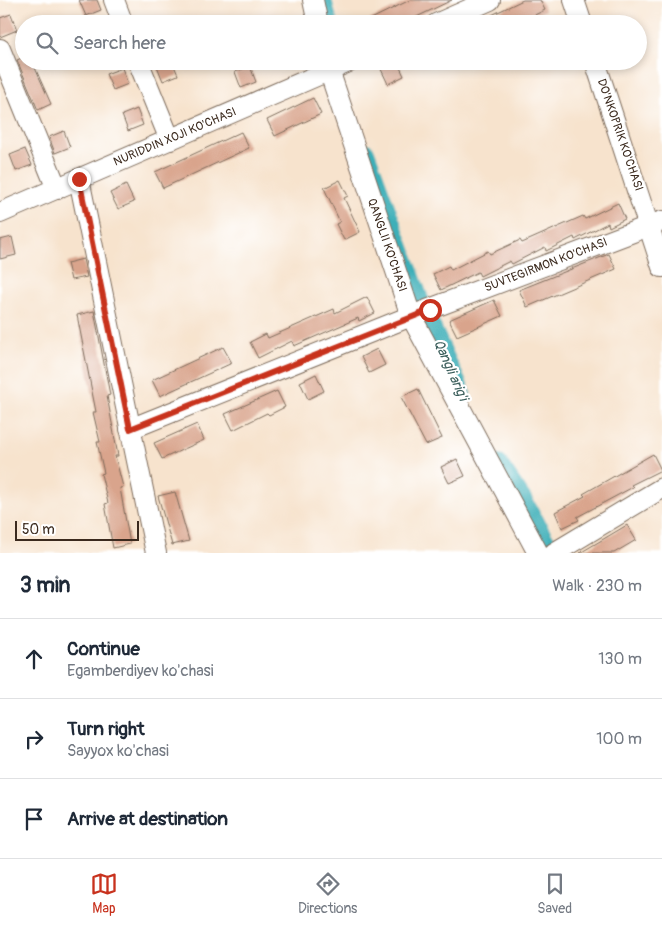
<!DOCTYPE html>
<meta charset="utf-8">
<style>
:root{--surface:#fff;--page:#f6f6f7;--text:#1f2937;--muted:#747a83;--line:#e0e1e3;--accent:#c8321e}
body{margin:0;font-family:Pangolin,sans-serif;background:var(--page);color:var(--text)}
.scale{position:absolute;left:15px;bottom:12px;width:124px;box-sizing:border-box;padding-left:5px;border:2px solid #3b2a1e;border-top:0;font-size:14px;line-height:18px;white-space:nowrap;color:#3b2a1e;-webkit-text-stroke:4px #fff;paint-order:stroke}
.stop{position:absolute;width:15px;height:15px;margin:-11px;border:4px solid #c8321e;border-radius:50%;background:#fff}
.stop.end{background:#c8321e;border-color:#fff;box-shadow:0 1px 5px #0008}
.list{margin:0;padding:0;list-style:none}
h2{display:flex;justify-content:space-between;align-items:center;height:65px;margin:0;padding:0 20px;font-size:21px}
h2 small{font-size:16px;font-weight:400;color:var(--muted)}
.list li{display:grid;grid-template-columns:32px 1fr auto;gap:15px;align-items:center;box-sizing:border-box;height:80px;padding:0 20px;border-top:1px solid var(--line)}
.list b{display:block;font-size:19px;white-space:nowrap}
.list p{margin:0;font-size:16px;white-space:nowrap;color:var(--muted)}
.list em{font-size:16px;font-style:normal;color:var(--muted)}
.icon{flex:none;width:28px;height:28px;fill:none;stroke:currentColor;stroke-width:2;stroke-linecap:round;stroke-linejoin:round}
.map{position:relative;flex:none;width:662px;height:553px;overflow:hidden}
.search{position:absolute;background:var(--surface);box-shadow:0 2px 8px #0003;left:15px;right:15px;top:15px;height:55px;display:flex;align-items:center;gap:12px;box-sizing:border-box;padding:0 18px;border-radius:28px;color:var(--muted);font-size:19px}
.sheet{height:305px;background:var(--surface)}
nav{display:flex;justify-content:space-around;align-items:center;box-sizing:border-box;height:70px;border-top:1px solid var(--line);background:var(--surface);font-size:14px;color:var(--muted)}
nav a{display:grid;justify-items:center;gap:2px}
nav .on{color:var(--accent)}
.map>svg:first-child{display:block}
</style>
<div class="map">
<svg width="662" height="553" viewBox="0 0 662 553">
<rect width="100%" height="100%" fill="#fff"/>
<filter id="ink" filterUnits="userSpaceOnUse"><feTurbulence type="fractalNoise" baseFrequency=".02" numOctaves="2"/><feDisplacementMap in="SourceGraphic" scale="10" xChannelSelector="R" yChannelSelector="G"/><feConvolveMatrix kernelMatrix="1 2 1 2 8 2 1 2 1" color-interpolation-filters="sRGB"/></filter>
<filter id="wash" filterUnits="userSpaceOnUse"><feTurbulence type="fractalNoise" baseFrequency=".0096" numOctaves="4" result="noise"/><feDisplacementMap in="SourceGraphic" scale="20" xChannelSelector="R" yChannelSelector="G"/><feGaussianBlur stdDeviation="1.12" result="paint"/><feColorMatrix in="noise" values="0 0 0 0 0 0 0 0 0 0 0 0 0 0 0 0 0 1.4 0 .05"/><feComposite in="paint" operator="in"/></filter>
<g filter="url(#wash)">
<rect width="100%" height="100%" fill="#f7e3cd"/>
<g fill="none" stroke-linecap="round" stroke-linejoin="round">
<!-- canal -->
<g stroke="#3eafb8" stroke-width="18">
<path d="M323,0L329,24"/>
<path d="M366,152L422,305L462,393"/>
<path d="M499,464L524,501L553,553"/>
</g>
</g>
<g id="blocks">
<!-- building -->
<g fill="#d9a48c">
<path d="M79,0H97L101,10L86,16Z"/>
<path d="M410,0H452L402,24H361Z"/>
<path d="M523,0H540L545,10L516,24H473Z"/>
<path d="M11,14L17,30L0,37V18Z"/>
<path d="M24,57V61H32L51,104L38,110L17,60Z"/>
<path d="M167,61H172L178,75L163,81L157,66Z"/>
<path d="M392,61H397L404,76L388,84L380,67Z"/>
<path d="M250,66L256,82L241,88L235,72Z"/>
<path d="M122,68L128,84L113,90L106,74Z"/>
<path d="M313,98L321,114L275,136L267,120Z"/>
<path d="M137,109L143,125L128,131L122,115Z"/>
<path d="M64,131L70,147L55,153L49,137Z"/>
<path d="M241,132L249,148L163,188L155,172Z"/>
<path d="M25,149L32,165L16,171L10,155Z"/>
<path d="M340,180L348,196L344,198L360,232L344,240L336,224L340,222L324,188Z"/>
<path d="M126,185L134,202L118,209L110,193Z"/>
<path d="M618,203L625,219L609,227L608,223L575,240L574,237L546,251L545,247L512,264L510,261L480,276L478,272L441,290L433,274L449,266L451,270L488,251L490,254L520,240L522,243L583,216L585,219Z"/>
<path d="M12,237L16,255L0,259V240Z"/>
<path d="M609,254L616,269L527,307L519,290Z"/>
<path d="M83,259L87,277L71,280L67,263Z"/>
<path d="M367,297L375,313L359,321L358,318L294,346L292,341L258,358L250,342L266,334L268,338L334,309L335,313Z"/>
<path d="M494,300L502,316L457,336L449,320Z"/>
<path d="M94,311L110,395L107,396L118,456H115L123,487L120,488L130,544L113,548L105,504L108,503L101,474L104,473L97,442H100L93,412H96L77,315Z"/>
<path d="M223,347L232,363L160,396L152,380Z"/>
<path d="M377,349L385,365L369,373L361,357Z"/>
<path d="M316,374L324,391L308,399L300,382Z"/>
<path d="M418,389L442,438L426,445L401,397Z"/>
<path d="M277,391L285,407L269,415L267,413L233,430L225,414Z"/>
<path d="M197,424L204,440L162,459L154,443Z"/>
<path d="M653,454L661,470L631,485L633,487L577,517L579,520L562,528L555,512L585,496L583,494Z"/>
<path d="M457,459L465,476L449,483L441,467Z"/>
<path d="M175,492L189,541L172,545L158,496Z"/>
<path d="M627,525L636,540L614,553H580Z"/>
</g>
</g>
</g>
<g filter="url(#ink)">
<use href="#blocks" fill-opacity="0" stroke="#7d6b5b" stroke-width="1"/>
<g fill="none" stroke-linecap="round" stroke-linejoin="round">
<defs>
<g id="minor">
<path d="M114,0L123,24"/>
<path d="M313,0L318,24"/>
<path d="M574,0L582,24"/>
<path d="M436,24L490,0"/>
<path d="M0,49L57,189"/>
<path d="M138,61L170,140"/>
<path d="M326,61L411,316L538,553"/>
<path d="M595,61L662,267"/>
<path d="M79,179L156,553"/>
<path d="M0,213L351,61"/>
<path d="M130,429L411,316L662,221"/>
<path d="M554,553L662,488"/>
</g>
</defs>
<!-- minor casing -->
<use href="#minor" stroke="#7d6b5b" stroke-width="22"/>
<!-- minor -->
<use href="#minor" stroke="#fff" stroke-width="20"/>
</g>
</g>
<g fill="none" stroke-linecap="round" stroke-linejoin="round" filter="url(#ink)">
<!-- route -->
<path stroke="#c8321e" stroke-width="6" d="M79,179L130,429L430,310"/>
</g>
<g text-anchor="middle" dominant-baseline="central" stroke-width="4.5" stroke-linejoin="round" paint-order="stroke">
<!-- street labels -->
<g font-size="12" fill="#3b2a1e" stroke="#fff">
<text transform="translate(620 135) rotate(71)">DO'NKOPRIK KO'CHASI</text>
<text transform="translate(175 137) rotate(-23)">NURIDDIN XOJI KO'CHASI</text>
<text transform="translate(387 245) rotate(71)">QANGLII KO'CHASI</text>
<text transform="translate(546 265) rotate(-21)">SUVTEGIRMON KO'CHASI</text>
</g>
<!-- water labels -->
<g font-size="14" font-style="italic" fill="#3c5f5c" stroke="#fff">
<text transform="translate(451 370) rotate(66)">Qangli arig'i</text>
</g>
</g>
</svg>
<div class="scale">50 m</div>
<div class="stop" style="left:430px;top:310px"></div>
<div class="stop end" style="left:79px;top:179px"></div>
<div class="search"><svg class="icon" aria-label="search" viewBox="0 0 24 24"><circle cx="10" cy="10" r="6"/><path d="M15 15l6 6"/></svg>Search here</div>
</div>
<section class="sheet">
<h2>3 min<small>Walk · 230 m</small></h2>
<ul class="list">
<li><svg class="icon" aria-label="ahead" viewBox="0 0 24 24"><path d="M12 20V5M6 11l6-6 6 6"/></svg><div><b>Continue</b><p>Egamberdiyev ko'chasi</p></div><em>130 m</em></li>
<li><svg class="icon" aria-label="right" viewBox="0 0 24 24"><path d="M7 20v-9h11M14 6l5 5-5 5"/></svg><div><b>Turn right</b><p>Sayyox ko'chasi</p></div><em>100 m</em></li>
<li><svg class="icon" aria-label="arrive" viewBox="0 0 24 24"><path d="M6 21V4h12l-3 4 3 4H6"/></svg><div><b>Arrive at destination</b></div></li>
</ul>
</section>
<nav>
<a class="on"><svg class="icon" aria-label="map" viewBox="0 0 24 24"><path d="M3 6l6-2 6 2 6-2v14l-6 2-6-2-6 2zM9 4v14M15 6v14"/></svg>Map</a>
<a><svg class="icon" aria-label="directions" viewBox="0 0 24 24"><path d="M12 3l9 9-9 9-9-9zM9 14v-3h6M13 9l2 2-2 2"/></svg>Directions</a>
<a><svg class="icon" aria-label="saved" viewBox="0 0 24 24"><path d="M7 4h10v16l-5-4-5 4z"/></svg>Saved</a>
</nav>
